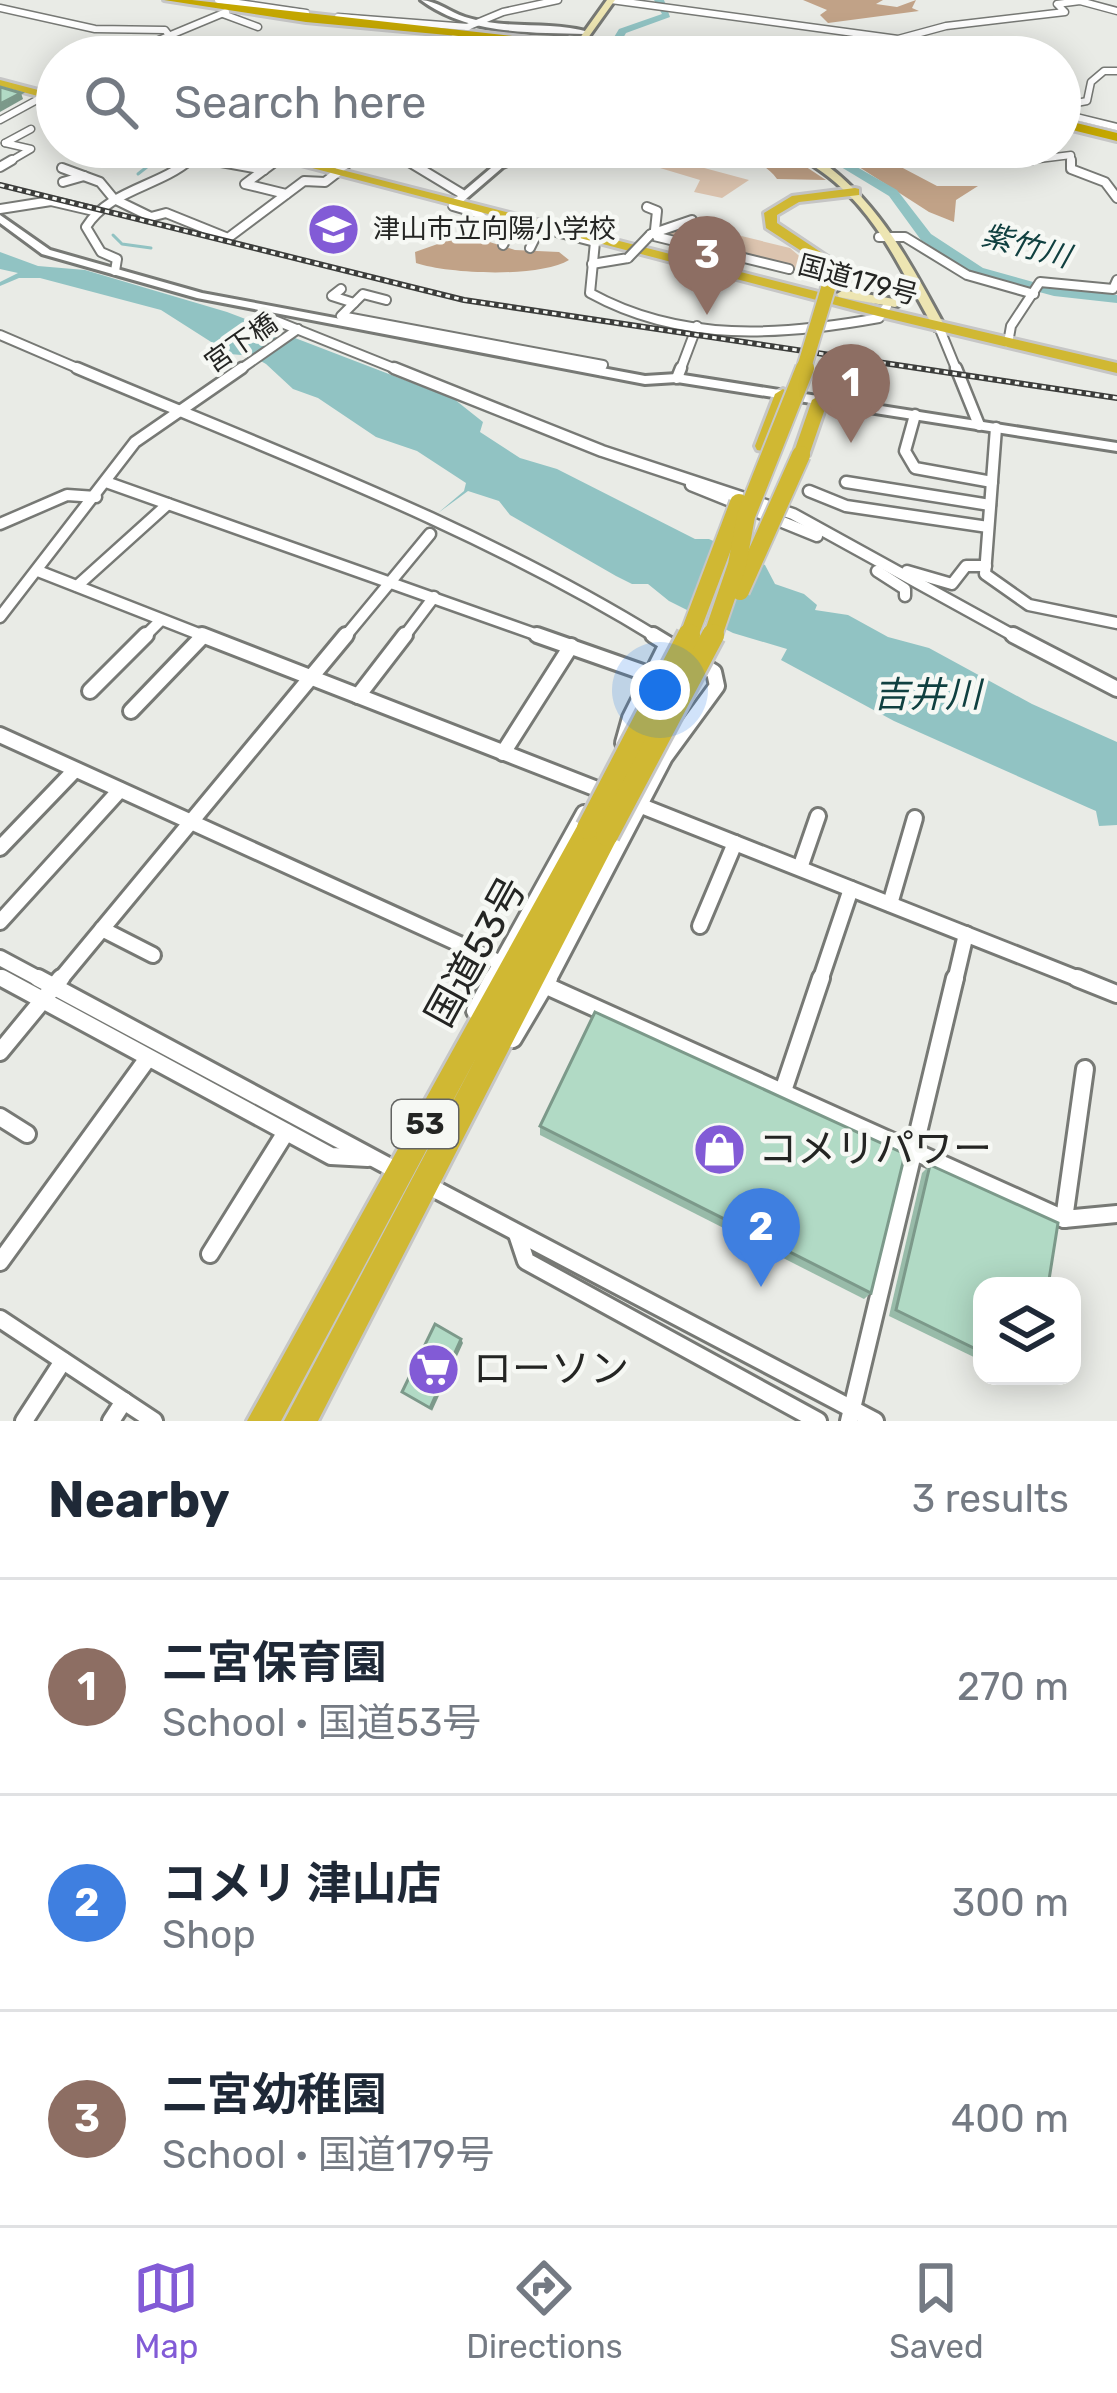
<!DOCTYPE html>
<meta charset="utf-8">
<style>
:root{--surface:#fff;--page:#f2f2f3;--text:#1f2937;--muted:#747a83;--line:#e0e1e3;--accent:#825bd6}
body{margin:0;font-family:Rubik,"Noto Sans JP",sans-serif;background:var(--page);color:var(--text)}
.controls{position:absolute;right:36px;bottom:36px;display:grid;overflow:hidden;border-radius:24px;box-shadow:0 6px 30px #0003}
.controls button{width:108px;height:108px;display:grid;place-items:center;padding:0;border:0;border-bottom:3px solid var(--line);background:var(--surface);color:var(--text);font:60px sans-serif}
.you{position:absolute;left:660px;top:690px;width:42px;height:42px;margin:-30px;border:9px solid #fff;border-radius:50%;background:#1a73e8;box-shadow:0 0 0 18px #1a73e833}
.badge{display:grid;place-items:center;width:78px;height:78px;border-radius:50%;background:var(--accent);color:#fff;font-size:39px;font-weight:700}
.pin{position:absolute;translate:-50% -99px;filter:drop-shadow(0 3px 6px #0008)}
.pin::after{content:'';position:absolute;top:63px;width:42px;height:36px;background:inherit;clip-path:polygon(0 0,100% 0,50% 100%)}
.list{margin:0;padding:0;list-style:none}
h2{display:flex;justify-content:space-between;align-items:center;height:156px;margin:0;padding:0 48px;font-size:51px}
h2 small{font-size:39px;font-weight:400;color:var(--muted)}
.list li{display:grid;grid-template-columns:78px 1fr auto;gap:36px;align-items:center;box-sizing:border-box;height:216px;padding:0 48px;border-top:3px solid var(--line)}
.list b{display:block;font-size:45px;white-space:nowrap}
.list p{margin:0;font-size:39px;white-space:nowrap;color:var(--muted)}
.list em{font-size:39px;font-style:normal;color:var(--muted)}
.icon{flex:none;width:66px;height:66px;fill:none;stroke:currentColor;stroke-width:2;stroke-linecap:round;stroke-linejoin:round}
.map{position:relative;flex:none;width:1117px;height:1421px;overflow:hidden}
.search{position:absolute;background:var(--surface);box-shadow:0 6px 30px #0003;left:36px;right:36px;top:36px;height:132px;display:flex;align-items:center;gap:30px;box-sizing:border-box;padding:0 42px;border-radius:66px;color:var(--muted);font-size:45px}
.sheet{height:804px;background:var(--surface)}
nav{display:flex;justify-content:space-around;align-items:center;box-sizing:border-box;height:168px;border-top:3px solid var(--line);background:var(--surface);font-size:33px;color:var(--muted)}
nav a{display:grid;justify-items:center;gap:6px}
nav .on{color:var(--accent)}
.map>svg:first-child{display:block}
</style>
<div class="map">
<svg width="1117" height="1421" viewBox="0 0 1117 1421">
<rect width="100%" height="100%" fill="#e9ebe6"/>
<!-- green -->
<g fill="#dcc4af">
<path d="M667,158L749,180L722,198L694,192L700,180L660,168Z"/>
<path d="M684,222L790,248L804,260L797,271L652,235Z"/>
</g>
<!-- forest -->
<g fill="#c1a287">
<path d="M803,0H883L876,4L897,7L916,0L912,8L919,11L828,23L820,15L827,10Z"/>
<path d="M712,147H776L826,180L777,179C761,156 732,155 705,161V151Z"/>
<path d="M828,147H863L937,186H978L956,200L954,222L929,212Z"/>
<path d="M477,238L515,250L559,252L569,260C539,278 449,274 416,263L415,252L449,240Z"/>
</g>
<!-- water -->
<path fill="#91c3c3" d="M0,252L38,266L85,270L227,312L454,399L483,422L480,432L520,458L557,469L695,539H709L765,565L775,584L804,594L817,605L815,610L848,615L888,637L929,648L1032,704L1117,742V825L1099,826L1096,811L1089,808L894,721L781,660L787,649L733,633L669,601L648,584H632L616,576L510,515L499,501L468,491L438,513L464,491L466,483L417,451L376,437L318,398L293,389L266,364L252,356L230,354L161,310L40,278H19L0,286V282L18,273L0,269Z"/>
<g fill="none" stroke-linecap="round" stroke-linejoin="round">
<!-- stream -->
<g stroke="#91c3c3" stroke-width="3">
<path d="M138,174L172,147"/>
<path d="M113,235L122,244L151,248"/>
</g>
<!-- river -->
<g fill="#91c3c3" fill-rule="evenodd">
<path d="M654,0H664L670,17L626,33L612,57H602L619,29L662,14Z"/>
<path d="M808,147H822L897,190L931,234L983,268L1055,288L1117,295V303L1054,296L973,274L921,240L889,196Z"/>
</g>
<defs>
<g id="minor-far4">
<path d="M218,0L306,13"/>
<path d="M611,0L898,39L946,26L1065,12L1057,4L1080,1L1117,11"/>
<path d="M0,8L95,29L165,30L186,57"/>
<path d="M223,14L258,27"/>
<path d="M338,17L468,27"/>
<path d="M467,27L503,12L558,0"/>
<path d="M118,57L226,12"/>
<path d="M335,57L353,52"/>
<path d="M422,57L457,36"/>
<path d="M1060,106L1087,101L1091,82L1104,71H1117"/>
<path d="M1060,113L1117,127"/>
<path d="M0,120L57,89"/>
<path d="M5,143L31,129"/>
<path d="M5,143L31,149L7,163"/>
<path d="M368,147L412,163"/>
<path d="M1019,147L1018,159L1023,161L1071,155V163"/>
<path d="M286,155L297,147"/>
<path d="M193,157L226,163"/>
<path d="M187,163L204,147"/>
<path d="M334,163L359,147"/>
<path d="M348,163L372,148"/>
</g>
<g id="minor-far3">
<path d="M210,160L264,170"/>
<path d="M406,160L464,195"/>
<path d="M1021,160H1031"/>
<path d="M1071,160V169L1105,182L1117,198"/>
<path d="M276,161L245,184L286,194"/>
<path d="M334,163L339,160"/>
<path d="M0,167L12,160"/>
<path d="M62,168L100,182L114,199L151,217L166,213L228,238L304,181L325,182L338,172"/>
<path d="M340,168L353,160"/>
<path d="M63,182L84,176"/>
<path d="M456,202L453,206L477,213L491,226L537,227L595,242"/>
<path d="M647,207L657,211L655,230"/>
<path d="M0,209L51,201L98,212"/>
<path d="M601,234L595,242L590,293C681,343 780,336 879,318L887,306"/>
<path d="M651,234L692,220"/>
<path d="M650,235L789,269"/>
<path d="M879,237H905L967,275L1034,294"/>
<path d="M503,245L512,228"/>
<path d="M530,248L540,228"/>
<path d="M592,264L628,258"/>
<path d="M115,271L117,259L101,252L86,227C109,190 158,187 190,160"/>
<path d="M341,289L332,296L354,303"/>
<path d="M386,300L363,294L341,316L603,365L600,371"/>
<path d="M262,310L269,318L401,371"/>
<path d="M939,327L957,371"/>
<path d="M0,335L84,371"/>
<path d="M1008,343L1011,326L1040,282L1113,289L1117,280"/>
<path d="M238,371L298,329"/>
<path d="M680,371L697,326"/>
</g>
<g id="minor-far2">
<path d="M77,368C273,451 477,526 658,638"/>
<path d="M394,368L602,451L793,514L1018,638"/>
<path d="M956,368L979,425"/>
<path d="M677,378L681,368"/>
<path d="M915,415L905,451L915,468L992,482"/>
<path d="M996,428L985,574L1029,605L1117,623"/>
<path d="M106,482L546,638"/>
<path d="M846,482L990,505"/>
<path d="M691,485L817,536"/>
<path d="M809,491L846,506L988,527"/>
<path d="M0,524L67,495L96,497"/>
<path d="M38,571L209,638"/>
<path d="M877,571L905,589V596"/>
<path d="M907,571L952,584L966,566H986"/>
<path d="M77,586L168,504"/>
<path d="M0,617L135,442L242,368"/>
<path d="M143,638L161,620"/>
<path d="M344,638L430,534"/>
<path d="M403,638L434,597"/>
</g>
<g id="minor-far1">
<path d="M202,635L597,789"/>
<path d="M537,635L651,675"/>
<path d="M1013,635L1117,689"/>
<path d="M90,691L146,635"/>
<path d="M358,696L405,635"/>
<path d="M131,711L203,636"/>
<path d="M0,735L512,968"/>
<path d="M623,743L630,718L666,646"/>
<path d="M503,753L571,646"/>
<path d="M639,805L1084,981"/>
<path d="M0,848L75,770"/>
<path d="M800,868L818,816"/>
<path d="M890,904L915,818"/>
<path d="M0,922L120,790"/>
<path d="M700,926L735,843"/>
<path d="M102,929L153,955"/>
<path d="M0,958L43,981"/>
<path d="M0,977L8,981"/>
<path d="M59,981L346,635"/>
<path d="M491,981L584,813"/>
<path d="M548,981L665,757L717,686L714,672L653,635"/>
<path d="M820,981L851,889"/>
<path d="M955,981L966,934"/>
</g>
<g id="minor">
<path d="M2,978L331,1156L368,1158"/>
<path d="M38,978L401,1173"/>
<path d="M1077,978L1117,994"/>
<path d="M540,983L1064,1219L1117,1214"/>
<path d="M475,1011L493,978"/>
<path d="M513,1039L549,978"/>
<path d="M0,1052L61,978"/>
<path d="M782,1094L821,978"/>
<path d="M0,1117L27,1134"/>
<path d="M425,1184L875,1421"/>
<path d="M1064,1219L1085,1069"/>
<path d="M517,1234L526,1261L818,1421"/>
<path d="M210,1254L286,1132"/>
<path d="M0,1262L148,1058"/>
<path d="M0,1319L154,1421"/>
<path d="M24,1421L63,1361"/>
<path d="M111,1421L124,1401"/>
<path d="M849,1421L955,978"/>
</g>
<g id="tertiary">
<path d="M421,0C437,1 450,12 465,17C506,30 552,21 589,32L585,34C529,32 468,35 421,0Z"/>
<path d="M575,51L578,55L559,57L560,55Z"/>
<path d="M535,147H548L503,167L460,204L451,202L497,163Z"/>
<path d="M0,215L50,250L202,293L645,376L677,374L1117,443V451L677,382L645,384L197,298L42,254L0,223Z"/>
</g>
<g id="secondary">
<path d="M607,0H615L580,49L581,57H573L572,49Z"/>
<path d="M787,147C803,147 816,157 829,167C883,209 913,268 945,327L943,330H935L913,290L908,302L895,307L839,297L837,294L843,290L894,299L899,297L904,285H910C890,247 868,210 835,182C820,169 802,159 787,147Z"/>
</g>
<g id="trunk">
<path d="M0,80L57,95V101L0,86Z"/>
<path d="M232,147H252L885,309L1117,363V373L878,316Z"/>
<path d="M855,188L859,189V195L799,202L777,215V223L834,261L836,285L824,288L820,263L766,228L764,213L792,196Z"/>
<path d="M783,389L791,394L771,446L763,451L757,450L755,446L775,394Z"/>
<path d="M820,395L828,400L809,455L801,460L795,459L793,455L812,400Z"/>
<path d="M588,818L596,821L599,828L607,825L615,828L619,835L318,1421H284L477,1056L281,1421H247L580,821Z"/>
</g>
<g id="motorway">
<path d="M164,0H192L574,43L568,46L306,22Z"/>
<path d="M624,42L722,53L728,57H693L620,47Z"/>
<path d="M1060,119L1117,133V141L1060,127Z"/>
</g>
</defs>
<!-- minor-far4 casing -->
<use href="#minor-far4" stroke="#777975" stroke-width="9"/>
<!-- minor-far3 casing -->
<use href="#minor-far3" stroke="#777975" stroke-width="12"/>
<!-- minor-far2 casing -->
<use href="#minor-far2" stroke="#777975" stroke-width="15"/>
<!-- minor-far1 casing -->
<use href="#minor-far1" stroke="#777975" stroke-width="20"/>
<!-- minor casing -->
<use href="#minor" stroke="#777975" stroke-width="22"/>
<!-- tertiary casing -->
<use href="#tertiary" stroke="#777975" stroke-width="6"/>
<!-- secondary casing -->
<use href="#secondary" stroke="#777975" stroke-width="6"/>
<!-- trunk casing -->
<use href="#trunk" stroke="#c6c6c6" stroke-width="6"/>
<!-- motorway casing -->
<use href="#motorway" stroke="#c6c6c6" stroke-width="6"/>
<!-- minor-far4 -->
<use href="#minor-far4" stroke="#fff" stroke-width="6"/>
<!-- minor-far3 -->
<use href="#minor-far3" stroke="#fff" stroke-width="8"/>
<!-- minor-far2 -->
<use href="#minor-far2" stroke="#fff" stroke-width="10"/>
<!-- minor-far1 -->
<use href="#minor-far1" stroke="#fff" stroke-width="14"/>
<!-- minor -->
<use href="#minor" stroke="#fff" stroke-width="16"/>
<!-- tertiary -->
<use href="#tertiary" fill="#fff" fill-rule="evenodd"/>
<!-- secondary -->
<use href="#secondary" fill="#ede5b2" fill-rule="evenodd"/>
<!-- trunk -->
<use href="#trunk" fill="#d0b833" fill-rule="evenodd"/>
<!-- motorway -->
<use href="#motorway" fill="#c4a700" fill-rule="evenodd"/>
<defs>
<path id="rail" d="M0,185L464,300L1117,398"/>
</defs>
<!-- rail casing -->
<use href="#rail" stroke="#3c3d3b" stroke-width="6"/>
<!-- rail -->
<use href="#rail" stroke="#f6f8f4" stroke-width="3" stroke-dasharray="4.5" stroke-linecap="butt"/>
<defs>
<path id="minor-bridge" d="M628,258L650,235"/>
<path id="trunk-bridge-far2" d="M803,371L829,285"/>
<g id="trunk-bridge-far1">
<path d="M740,591L801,455"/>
<path d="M688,638L739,503"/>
<path d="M712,638L737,565L746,516L805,368"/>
</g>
<g id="trunk-bridge">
<path d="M588,828L689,635"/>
<path d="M607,835L713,635"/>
</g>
<path id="motorway-bridge" d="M568,43L622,48"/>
</defs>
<!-- minor-bridge casing -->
<use href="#minor-bridge" stroke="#777975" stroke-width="12" stroke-linecap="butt"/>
<!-- trunk-bridge-far2 casing -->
<use href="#trunk-bridge-far2" stroke="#c6c6c6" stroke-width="18" stroke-linecap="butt"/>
<!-- trunk-bridge-far1 casing -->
<use href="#trunk-bridge-far1" stroke="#c6c6c6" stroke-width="22" stroke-linecap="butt"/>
<!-- trunk-bridge casing -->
<use href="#trunk-bridge" stroke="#c6c6c6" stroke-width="28" stroke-linecap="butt"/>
<!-- motorway-bridge casing -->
<use href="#motorway-bridge" stroke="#c6c6c6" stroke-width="15" stroke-linecap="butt"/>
<!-- minor-bridge -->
<use href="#minor-bridge" stroke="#fff" stroke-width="8"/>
<!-- trunk-bridge-far2 -->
<use href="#trunk-bridge-far2" stroke="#d0b833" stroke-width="14"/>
<!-- trunk-bridge-far1 -->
<use href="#trunk-bridge-far1" stroke="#d0b833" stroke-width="18"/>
<!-- trunk-bridge -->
<use href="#trunk-bridge" stroke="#d0b833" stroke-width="22"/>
<!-- motorway-bridge -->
<use href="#motorway-bridge" stroke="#c4a700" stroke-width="12"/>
</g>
<!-- wall -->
<g fill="#98bba9">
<path d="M540,1126L871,1293L864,1299L540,1135Z"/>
<path d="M930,1165L982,1286V1361L889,1316L922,1173Z"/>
<path d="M1011,1376H1035L1023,1382Z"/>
</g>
<!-- shaded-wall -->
<g fill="#7c998a">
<path d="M21,93L23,99L0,112V104Z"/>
<path d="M461,1339L463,1343L432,1411L430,1408Z"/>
</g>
<!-- building -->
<g fill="#b1dac5" stroke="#7c998a" stroke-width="3">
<path d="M0,87L21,93L0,104Z"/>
<path d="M595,1012L905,1154L871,1293L540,1126Z"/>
<path d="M930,1165L1058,1223L1048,1286H982V1352L896,1310Z"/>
<path d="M435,1324L461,1339L430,1408L402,1392Z"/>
</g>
<!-- icons -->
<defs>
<symbol id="school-disc" viewBox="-11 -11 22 22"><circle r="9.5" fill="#825bd6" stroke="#f6f8f4"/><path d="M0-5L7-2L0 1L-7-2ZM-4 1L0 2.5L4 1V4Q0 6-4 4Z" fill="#fff"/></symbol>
<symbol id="shop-disc" viewBox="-11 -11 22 22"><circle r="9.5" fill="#825bd6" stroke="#f6f8f4"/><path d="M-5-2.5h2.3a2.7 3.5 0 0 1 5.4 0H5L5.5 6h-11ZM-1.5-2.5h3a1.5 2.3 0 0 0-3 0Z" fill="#fff"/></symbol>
<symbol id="supermarket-disc" viewBox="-11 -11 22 22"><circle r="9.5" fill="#825bd6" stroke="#f6f8f4"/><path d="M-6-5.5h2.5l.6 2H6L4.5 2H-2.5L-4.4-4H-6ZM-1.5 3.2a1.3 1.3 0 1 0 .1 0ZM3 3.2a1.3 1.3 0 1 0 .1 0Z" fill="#fff"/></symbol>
</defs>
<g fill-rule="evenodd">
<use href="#school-disc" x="304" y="200" width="59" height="59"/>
<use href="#shop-disc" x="690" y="1120" width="59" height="59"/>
<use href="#supermarket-disc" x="404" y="1340" width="59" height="59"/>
</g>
<g text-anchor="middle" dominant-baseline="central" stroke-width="9" stroke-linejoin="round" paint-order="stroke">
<!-- far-poi labels -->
<g font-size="27" fill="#242523" stroke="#f6f8f4" text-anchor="start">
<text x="373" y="229">津山市立向陽小学校</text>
</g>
<!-- far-street labels -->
<g font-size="27" fill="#242523" stroke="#f6f8f4">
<text transform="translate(858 280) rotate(15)">国道179号</text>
<text transform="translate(241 343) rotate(-35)">宮下橋</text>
</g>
<!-- far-water labels -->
<g font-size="30" font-style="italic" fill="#104040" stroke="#f6f8f4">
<text transform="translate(1026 246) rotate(15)">紫竹川</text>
</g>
<!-- shield labels -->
<rect fill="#f6f8f4" stroke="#636462" stroke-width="3" x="392" y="1100" width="66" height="48" rx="9"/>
<g font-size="30" font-weight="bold" fill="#242523">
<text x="425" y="1124">53</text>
</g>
<!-- water labels -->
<g font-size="36" font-style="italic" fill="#104040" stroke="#f6f8f4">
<text x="927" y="694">吉井川</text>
</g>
<!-- near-street labels -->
<g font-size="39" fill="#242523" stroke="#f6f8f4">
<text transform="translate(476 952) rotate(-61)">国道53号</text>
</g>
<!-- near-poi labels -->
<g font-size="39" fill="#242523" stroke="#f6f8f4" text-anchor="start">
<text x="758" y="1149">コメリパワー</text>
<text x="473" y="1369">ローソン</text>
</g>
</g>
</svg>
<div class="controls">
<button><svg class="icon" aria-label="layers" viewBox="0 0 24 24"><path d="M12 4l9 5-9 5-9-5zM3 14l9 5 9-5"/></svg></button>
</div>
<div class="you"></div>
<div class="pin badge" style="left:851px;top:443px;background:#8d6e63">1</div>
<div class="pin badge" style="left:761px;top:1287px;background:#3f7fe0">2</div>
<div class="pin badge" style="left:707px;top:315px;background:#8d6e63">3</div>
<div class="search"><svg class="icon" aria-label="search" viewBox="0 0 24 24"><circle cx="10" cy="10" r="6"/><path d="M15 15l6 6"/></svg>Search here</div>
</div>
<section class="sheet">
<h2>Nearby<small>3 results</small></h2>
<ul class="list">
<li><span class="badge" style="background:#8d6e63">1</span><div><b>二宮保育園</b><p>School · 国道53号</p></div><em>270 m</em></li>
<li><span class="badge" style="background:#3f7fe0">2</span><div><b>コメリ 津山店</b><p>Shop</p></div><em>300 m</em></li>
<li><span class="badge" style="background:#8d6e63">3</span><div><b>二宮幼稚園</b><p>School · 国道179号</p></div><em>400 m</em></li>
</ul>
</section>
<nav>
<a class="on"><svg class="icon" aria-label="map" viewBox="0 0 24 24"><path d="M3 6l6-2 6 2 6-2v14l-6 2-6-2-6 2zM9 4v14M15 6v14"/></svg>Map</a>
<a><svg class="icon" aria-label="directions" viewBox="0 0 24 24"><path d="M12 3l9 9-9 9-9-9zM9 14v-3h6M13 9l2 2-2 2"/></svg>Directions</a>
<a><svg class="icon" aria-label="saved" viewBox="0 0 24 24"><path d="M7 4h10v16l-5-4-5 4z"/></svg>Saved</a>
</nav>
